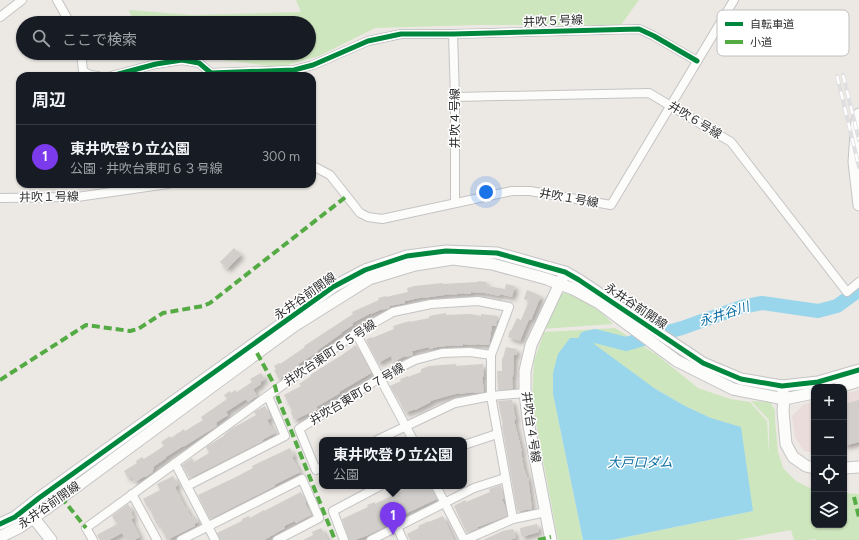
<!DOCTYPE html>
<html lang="ja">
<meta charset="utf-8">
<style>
:root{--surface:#171b24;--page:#242831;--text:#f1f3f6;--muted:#9ea1a6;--line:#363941;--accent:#7c3aed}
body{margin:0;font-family:Figtree,"Noto Sans JP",sans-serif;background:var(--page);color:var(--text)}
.controls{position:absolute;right:12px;bottom:12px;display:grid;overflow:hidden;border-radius:8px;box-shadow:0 1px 3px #0004}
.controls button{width:36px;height:36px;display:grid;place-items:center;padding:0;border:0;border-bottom:1px solid var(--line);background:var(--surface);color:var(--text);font:20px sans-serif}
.you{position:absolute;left:486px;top:192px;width:14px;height:14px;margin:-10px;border:3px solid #fff;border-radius:50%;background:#1a73e8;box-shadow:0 0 0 6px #1a73e833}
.badge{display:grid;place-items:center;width:26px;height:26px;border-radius:50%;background:var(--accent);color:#fff;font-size:13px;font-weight:700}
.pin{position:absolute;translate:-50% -33px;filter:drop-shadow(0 1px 2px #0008)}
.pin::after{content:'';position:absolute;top:21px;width:14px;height:12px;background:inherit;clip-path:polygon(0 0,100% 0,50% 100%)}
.popup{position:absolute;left:319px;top:437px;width:148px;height:52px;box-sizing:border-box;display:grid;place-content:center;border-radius:8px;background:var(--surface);filter:drop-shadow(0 1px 3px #0005);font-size:13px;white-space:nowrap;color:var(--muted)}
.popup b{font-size:15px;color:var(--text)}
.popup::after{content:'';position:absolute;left:50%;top:100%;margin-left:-8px;border:8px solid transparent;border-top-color:var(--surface)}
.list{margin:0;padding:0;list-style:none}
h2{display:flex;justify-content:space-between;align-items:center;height:52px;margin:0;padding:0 16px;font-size:17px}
h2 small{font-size:13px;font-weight:400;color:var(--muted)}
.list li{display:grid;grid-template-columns:26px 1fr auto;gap:12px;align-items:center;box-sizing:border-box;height:64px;padding:0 16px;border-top:1px solid var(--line)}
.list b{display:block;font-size:15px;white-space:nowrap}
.list p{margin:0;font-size:13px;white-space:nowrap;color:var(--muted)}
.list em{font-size:13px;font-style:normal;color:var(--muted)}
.icon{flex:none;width:22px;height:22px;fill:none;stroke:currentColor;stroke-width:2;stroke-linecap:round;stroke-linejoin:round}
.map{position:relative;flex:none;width:859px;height:540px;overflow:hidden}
.search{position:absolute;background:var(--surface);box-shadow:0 1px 3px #0004;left:16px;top:16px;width:300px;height:44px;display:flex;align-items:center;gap:10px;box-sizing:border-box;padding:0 14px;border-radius:22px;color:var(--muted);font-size:15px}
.panel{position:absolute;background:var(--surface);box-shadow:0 1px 3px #0004;left:16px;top:72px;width:300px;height:116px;border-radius:12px}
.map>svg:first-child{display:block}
</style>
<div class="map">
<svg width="859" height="540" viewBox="0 0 859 540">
<defs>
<filter id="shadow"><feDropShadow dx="3.5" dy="3.5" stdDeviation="2" flood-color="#0004"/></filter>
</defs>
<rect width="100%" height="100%" fill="#ece8e4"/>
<!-- medical -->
<g fill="#e9dcdb">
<path d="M859,390V444L844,449V394Z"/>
<path d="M814,402V453L804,451L795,437L792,416L804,404Z"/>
</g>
<!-- green -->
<g fill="#cee6be">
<path d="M296,0H639L621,25H476L375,28L319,56L280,67L180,55L174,53H309V23H133L129,10L193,15L301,12Z"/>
<path d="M566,292L600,311L613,324L541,329L560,295Z"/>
<path d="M615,328L657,355L698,388L730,399L750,402L767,421L769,455V420L751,401L770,402L775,410V420L778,452L783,468L796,481L814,490V525H844V493L859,494V540H816V539L808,540H794L791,530L737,540H612L753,511L711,418L685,406L654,388L553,394L583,540H558L532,401L534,361L544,332Z"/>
</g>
<!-- water -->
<path fill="#99d6ec" d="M570,338H586L654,388L685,406L711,418L741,427L753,511L612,540H583L553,394V373L558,354Z"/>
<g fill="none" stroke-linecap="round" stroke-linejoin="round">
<!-- river -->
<path stroke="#99d6ec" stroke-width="14" d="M586,338L595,336L626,344L682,328L741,307L762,303L818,311L837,306L859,290"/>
</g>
<!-- building -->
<g fill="#d1cecb" filter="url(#shadow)">
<path d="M234,248L241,255L227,269L220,262Z"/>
<path d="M479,281L487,282L486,286L505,289L506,284L515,286L512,297L500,294V296L485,293L471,292V294H464V293L451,295V294L423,298V297L405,301V303L389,306L390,307L389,308L382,310V309L371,314V313L352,323L353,325L342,332V333L318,350V352L298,364L300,366L279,379L274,370L276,369L274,366L279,363L280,364L305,347L304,346L353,314L352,312L379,300L378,298L386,296V297L408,292L407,288L415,286L443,283V284L478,282Z"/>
<path d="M527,290L541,296L531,320L529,319L520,341L508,337L510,330L511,331L517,318L521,320L529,301L524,299Z"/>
<path d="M446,313V315L470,314L481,316V314L498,316L496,326H492L489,345L477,344V345L463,344V346H454V345L437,347L429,349V347L412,351L413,355L406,357L405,356L393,362L391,356L378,363L366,340L371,337L372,338L394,329L393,326L410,321V322L429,318V316Z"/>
<path d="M356,345L371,373L339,392L340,393L316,407L318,409L294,420L291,412L292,411L284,395L301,386L299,384L311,376L310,375L342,355Z"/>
<path d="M506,347L517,349L516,355H514L513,377H512L513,389L498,390L497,371H502V358H503Z"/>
<path d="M456,364V366L483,364L484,376L482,377L484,392L473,393V392L459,394V393L444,397L430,401L431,402L415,410V409L405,413L397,396H396L390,386L401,381L400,379L408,376V377L421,372V369L429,366Z"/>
<path d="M261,373L265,379L260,382L261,384L253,389L257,396L248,402L246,399L226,412L228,415L217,422V423L216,424L217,426L183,447V446L166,457V458L153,467L154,469L152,470L153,472L145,477V476L135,482L131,476L128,478L124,471L137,463L136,461L142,457L144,459L164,446L161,442L170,436L171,438L184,429L185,431L203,420L201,417L227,399L224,395L230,391L231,393L235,390L237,392L252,382L250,379Z"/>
<path d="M512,400L516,420H514L522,452H521L524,468L527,477H528L532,509L517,511L502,425H503L498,401Z"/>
<path d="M859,400V442L844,446V404Z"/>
<path d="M265,406L271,418L267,420L275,433L262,440L263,441L190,478L182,465L192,458L194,462L209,453L206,447L214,442L224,436V435L231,429L256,415L254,412Z"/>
<path d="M290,448L294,456L292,457L300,472L274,485L275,486L273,487L210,519L198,495L236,477L253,468L252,466Z"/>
<path d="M173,476L178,485L175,487L185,507H186L191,517L195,516L198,522L194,524L195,526L167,540L159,524L157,525L149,507L148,508L143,499L160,490L157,484Z"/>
<path d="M501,485L504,499H502L505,507L507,516L478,527V528L467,533L454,506L465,500L466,502L490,492L489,489Z"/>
<path d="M405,486H431L437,499L396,518L397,521L368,535L355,540H349L342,519L368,507L367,505L375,502V504L391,496L390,495L406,488Z"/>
<path d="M301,492L306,502L305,503L311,515L296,523L295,521L284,526L285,528L264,540H220L217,533L242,521V519L249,516L250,518L264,510V511Z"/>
<path d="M128,504L132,511L131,512L134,518L131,519L140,537L134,540H126L122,533L109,540H100L97,535L117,524L112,516Z"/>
<path d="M443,516L454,540H410L407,534L419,528L418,526L429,521V522Z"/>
<path d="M537,524L539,532L521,537L520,528Z"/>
<path d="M321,528L328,540H303L313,535L312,532Z"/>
<path d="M513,529L516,538L509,540H483L503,531Z"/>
</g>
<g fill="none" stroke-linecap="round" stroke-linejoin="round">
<defs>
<g id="street">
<path d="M57,0L70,23"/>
<path d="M0,17L22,0"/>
<path d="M453,34L455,97V203"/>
<path d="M81,53L83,71L90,75L98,76"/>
<path d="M111,76L156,64L182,60L199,63L211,73L294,70L313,65L368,41L401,34H453L639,29L654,36L697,61"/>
<path d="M455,97L649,93L731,142L847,292L859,282"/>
<path d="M312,166L315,167L330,175L360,213L368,217L382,219L512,191H530L611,205L734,0"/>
<path d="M0,198L77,197L168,184"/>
<path d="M356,333L413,440"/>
<path d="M377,440L455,403L491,396L525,393"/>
<path d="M464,445L497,434"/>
<path d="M175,463L215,540"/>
<path d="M322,467L316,470L299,429L381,377L415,360L442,353L470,352L491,355"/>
<path d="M187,486L285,436L268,396"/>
<path d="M436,486L464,540"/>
<path d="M132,494L157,540"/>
<path d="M397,527L403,540"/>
<path d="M93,540L86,528L273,392L356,333L393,312L431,304L478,301L509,307L491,355V396L513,519"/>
<path d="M181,540L302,479L319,518L277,540"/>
<path d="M344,540L333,511L380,486"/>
<path d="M371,540L474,488L505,478"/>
<path d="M465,540L513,519L546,512"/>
</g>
<g id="secondary">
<path d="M859,114L857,120L854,162L859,205"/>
<path d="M839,387L859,381"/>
<path d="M783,392L784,399L783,411L786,444L793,457L806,466L814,468"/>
<path d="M844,468L859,467"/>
<path d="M29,512L51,540"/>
<path d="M0,524L15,517L39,498L333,287L365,270L407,256L446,251L497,253L565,272L579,280L703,363L741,379L782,386L818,382L859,370"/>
<path d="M0,537L20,527L46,509L294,326L369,279L415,265L453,259L492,264L547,279L573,289L599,303L677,361L733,389L784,399L814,393"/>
<path d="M551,540L529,426L525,393V371L531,345L563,277"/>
</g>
</defs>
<!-- street casing -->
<use href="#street" stroke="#c5c4c5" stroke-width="10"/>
<!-- secondary casing -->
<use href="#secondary" stroke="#c5c4c5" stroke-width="13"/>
<!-- street -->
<use href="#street" stroke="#fcfcfb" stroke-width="8"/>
<!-- secondary -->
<use href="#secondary" stroke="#fcfcfb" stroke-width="11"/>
<defs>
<g id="rail">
<path d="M843,75L859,140"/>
<path d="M837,76L859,167"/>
</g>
</defs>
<!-- rail casing -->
<use href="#rail" stroke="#dfdfe1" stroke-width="4"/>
<!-- rail -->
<use href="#rail" stroke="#fff" stroke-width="2.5" stroke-dasharray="8" stroke-linecap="butt"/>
<!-- quiet -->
<g stroke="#54ab44" stroke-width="4" stroke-dasharray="8 4" stroke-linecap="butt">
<path d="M257,353L275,386L278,398L335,540"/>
<path d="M0,380L86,325L130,331L138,329L163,313L203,306L210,303L347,196"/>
<path d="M61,497L86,528"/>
<path d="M854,497L859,517"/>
<path d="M538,540L551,537"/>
</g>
<defs>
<g id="cycleway">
<path d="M111,76L156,64L182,60L199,63L211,73L294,70L313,65L368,41L401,34H453L639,29L654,36L697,61"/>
<path d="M0,524L15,517L39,498L333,287L365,270L407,256L446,251L497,253L565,272L579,280L703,363L741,379L782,386L818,382L859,370"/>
</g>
</defs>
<!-- cycleway casing -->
<use href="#cycleway" stroke="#fff" stroke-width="8"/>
<!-- cycleway -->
<use href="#cycleway" stroke="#00873e" stroke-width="5"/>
</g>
<g text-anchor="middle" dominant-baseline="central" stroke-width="3" stroke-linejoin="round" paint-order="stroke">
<!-- street labels -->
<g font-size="12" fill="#2e2e2e" stroke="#fff">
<text transform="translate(553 21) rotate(-2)">井吹５号線</text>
<text transform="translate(455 118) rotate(-90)">井吹４号線</text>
<text transform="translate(695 120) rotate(31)">井吹６号線</text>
<text transform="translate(49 197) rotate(-1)">井吹１号線</text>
<text transform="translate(569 198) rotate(10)">井吹１号線</text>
<text transform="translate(305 296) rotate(-35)">永井谷前開線</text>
<text transform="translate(636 306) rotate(34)">永井谷前開線</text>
<text transform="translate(330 353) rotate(-34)">井吹台東町６５号線</text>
<text transform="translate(357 394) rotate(-31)">井吹台東町６７号線</text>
<text transform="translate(531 427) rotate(82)">井吹台４号線</text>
<text transform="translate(49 505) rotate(-35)">永井谷前開線</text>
</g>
<!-- water labels -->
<g font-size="13" font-style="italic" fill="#0d6fa3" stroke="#fff">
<text transform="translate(724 314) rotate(-18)">永井谷川</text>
<text x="640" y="462">大戸口ダム</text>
</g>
</g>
<!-- legend -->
<rect x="717" y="10" width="132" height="46" rx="6" fill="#fff" stroke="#c0c0c0" stroke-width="1"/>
<rect x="725" y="22" width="18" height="4" fill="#00873e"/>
<rect x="725" y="40" width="18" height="4" fill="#54ab44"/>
<g font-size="11" fill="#2e2e2e">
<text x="750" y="28">自転車道</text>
<text x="750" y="46">小道</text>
</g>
</svg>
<div class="controls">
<button>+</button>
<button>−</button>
<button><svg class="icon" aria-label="locate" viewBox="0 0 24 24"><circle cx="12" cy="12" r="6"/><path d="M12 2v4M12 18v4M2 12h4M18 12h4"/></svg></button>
<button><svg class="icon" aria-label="layers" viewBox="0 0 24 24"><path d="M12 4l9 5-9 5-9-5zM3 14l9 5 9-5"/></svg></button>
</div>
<div class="you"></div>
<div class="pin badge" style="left:393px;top:535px">1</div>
<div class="popup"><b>東井吹登り立公園</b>公園</div>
<div class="search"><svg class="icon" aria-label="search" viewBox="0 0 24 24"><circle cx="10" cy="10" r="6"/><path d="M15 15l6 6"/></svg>ここで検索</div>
<section class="panel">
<h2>周辺<small></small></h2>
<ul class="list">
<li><span class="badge">1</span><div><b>東井吹登り立公園</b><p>公園 · 井吹台東町６３号線</p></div><em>300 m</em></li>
</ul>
</section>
</div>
